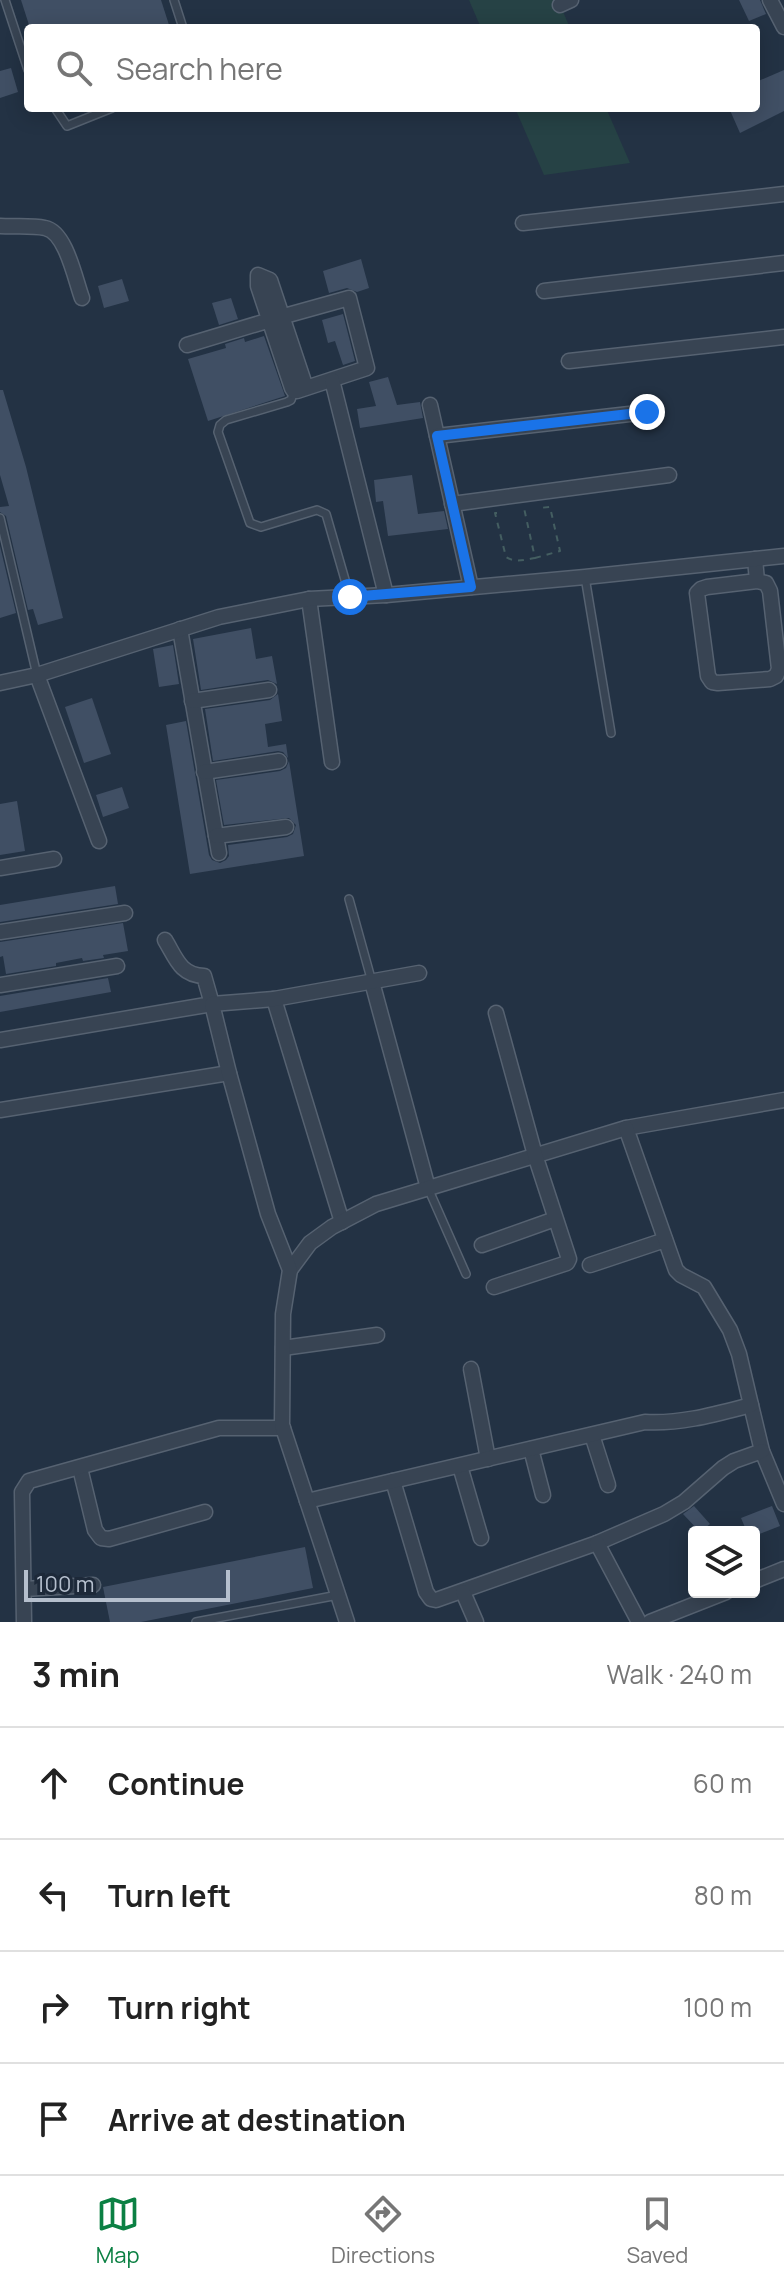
<!DOCTYPE html>
<meta charset="utf-8">
<style>
:root{--surface:#fff;--page:#f6f6f6;--text:#222;--muted:#767676;--line:#e0e0e0;--accent:#0b8043}
body{margin:0;font-family:Manrope,sans-serif;background:var(--page);color:var(--text)}
.controls{position:absolute;right:24px;bottom:24px;display:grid;overflow:hidden;border-radius:8px;box-shadow:0 4px 20px #0003}
.controls button{width:72px;height:72px;display:grid;place-items:center;padding:0;border:0;border-bottom:2px solid var(--line);background:var(--surface);color:var(--text);font:40px sans-serif}
.scale{position:absolute;left:24px;bottom:20px;width:206px;box-sizing:border-box;padding-left:8px;border:4px solid #b5bfcd;border-top:0;font-size:22px;line-height:28px;white-space:nowrap;color:#b5bfcd;-webkit-text-stroke:6px #1d2939;paint-order:stroke}
.stop{position:absolute;width:24px;height:24px;margin:-18px;border:6px solid #1a73e8;border-radius:50%;background:#fff}
.stop.end{background:#1a73e8;border-color:#fff;box-shadow:0 2px 8px #0008}
.list{margin:0;padding:0;list-style:none}
h2{display:flex;justify-content:space-between;align-items:center;height:104px;margin:0;padding:0 32px;font-size:34px}
h2 small{font-size:26px;font-weight:400;color:var(--muted)}
.list li{display:grid;grid-template-columns:52px 1fr auto;gap:24px;align-items:center;box-sizing:border-box;height:112px;padding:0 32px;border-top:2px solid var(--line)}
.list b{display:block;font-size:30px;white-space:nowrap}
.list em{font-size:26px;font-style:normal;color:var(--muted)}
.icon{flex:none;width:44px;height:44px;fill:none;stroke:currentColor;stroke-width:2;stroke-linecap:round;stroke-linejoin:round}
.map{position:relative;flex:none;width:784px;height:1622px;overflow:hidden}
.search{position:absolute;background:var(--surface);box-shadow:0 4px 20px #0003;left:24px;right:24px;top:24px;height:88px;display:flex;align-items:center;gap:20px;box-sizing:border-box;padding:0 28px;border-radius:8px;color:var(--muted);font-size:30px}
.sheet{height:552px;background:var(--surface)}
nav{display:flex;justify-content:space-around;align-items:center;box-sizing:border-box;height:112px;border-top:2px solid var(--line);background:var(--surface);font-size:22px;color:var(--muted)}
nav a{display:grid;justify-items:center;gap:4px}
nav .on{color:var(--accent)}
.map>svg:first-child{display:block}
</style>
<div class="map">
<svg width="784" height="1622" viewBox="0 0 784 1622">
<rect width="100%" height="100%" fill="#233244"/>
<!-- green -->
<g fill="#264245">
<path d="M469,0H558L570,28H481Z"/>
<path d="M515,108H606L630,163L544,175Z"/>
</g>
<!-- building -->
<g fill="#404f64">
<path d="M21,0H161L170,28H30Z"/>
<path d="M739,0H760L766,14L749,21Z"/>
<path d="M11,68L18,92L0,98V71Z"/>
<path d="M784,70V111L740,133L729,108H756V82Z"/>
<path d="M361,259L369,288L357,292L347,288L329,293L323,271Z"/>
<path d="M122,279L129,301L104,308L98,286Z"/>
<path d="M231,298L238,319L219,325L212,303Z"/>
<path d="M343,314L355,361L343,365L335,341L328,343L322,320Z"/>
<path d="M264,336L285,396L208,421L188,359L226,348L225,344L244,338L245,342Z"/>
<path d="M388,377L397,405L420,402L423,418L360,428L357,409L376,406L369,382Z"/>
<path d="M0,390H3L26,467L63,618L38,625L33,609L28,610L6,516L0,512V507L9,506L0,475Z"/>
<path d="M412,475L418,514L444,511L448,529L388,536L383,501L376,502L374,480Z"/>
<path d="M0,546L16,613L0,618Z"/>
<path d="M251,628L256,659L272,656L277,684L268,680L201,690L193,639Z"/>
<path d="M173,645L179,684L159,687L153,649Z"/>
<path d="M278,694L282,721L265,724L268,747L286,744L288,758L283,752L278,751L213,761L205,709L270,700Z"/>
<path d="M92,698L111,754L84,763L65,707Z"/>
<path d="M186,721L209,855L212,860L220,863L226,860L229,856L228,845L287,837L293,834L296,825L289,818L224,825L216,780L280,771L286,768L289,761L304,856L190,874L166,725Z"/>
<path d="M122,787L129,808L103,817L96,795Z"/>
<path d="M17,801L25,851L0,855V804Z"/>
<path d="M115,886L118,904L0,922V905Z"/>
<path d="M123,923L128,951L103,955L104,958L83,961L82,958L56,963V966L6,974L3,956L0,957V942Z"/>
<path d="M108,978L111,992L0,1012V996Z"/>
<path d="M694,1506L710,1524L700,1532L683,1514Z"/>
<path d="M772,1506L780,1526L754,1536V1532H747L741,1518Z"/>
<path d="M305,1547L313,1588L141,1622H110L103,1587Z"/>
</g>
<g fill="none" stroke-linecap="round" stroke-linejoin="round">
<defs>
<g id="lane">
<path d="M5,0L28,70"/>
<path d="M174,0L183,28"/>
<path d="M55,108L67,126L112,108"/>
<path d="M294,391L291,400L287,402L226,420L220,425L218,432L250,523L261,527L317,510L326,514L350,597"/>
<path d="M0,518L37,675"/>
<path d="M585,577L611,733"/>
<path d="M349,899L372,982"/>
<path d="M428,1188L466,1274"/>
<path d="M196,1622L338,1595"/>
</g>
<g id="street">
<path d="M770,0L784,27"/>
<path d="M560,5L571,0"/>
<path d="M523,223L784,194"/>
<path d="M0,226C14,227 31,225 45,228C66,232 75,279 82,298"/>
<path d="M544,291L784,263"/>
<path d="M187,345L270,320L349,298L367,368L297,391H294L292,388L258,286V275L270,280L306,388"/>
<path d="M569,361L784,337"/>
<path d="M332,380L386,595"/>
<path d="M430,405L471,587"/>
<path d="M437,436L647,412"/>
<path d="M452,504L669,475"/>
<path d="M755,559L757,581L766,583L770,591L779,669L776,676L770,679L718,683L712,682L708,676L697,593L701,589L707,587L757,581"/>
<path d="M309,599L332,762"/>
<path d="M180,629L219,853"/>
<path d="M37,675L99,841"/>
<path d="M0,683L37,675L219,617L309,599L386,595L585,577L784,556"/>
<path d="M192,701L269,690"/>
<path d="M204,772L279,761"/>
<path d="M216,836L286,827"/>
<path d="M0,868L54,859"/>
<path d="M0,932L125,913"/>
<path d="M372,982L428,1188"/>
<path d="M0,985L117,966"/>
<path d="M274,999L342,1222"/>
<path d="M0,1040L212,1004L204,976C180,975 176,958 165,940"/>
<path d="M0,1110L229,1073"/>
<path d="M482,1245L555,1219"/>
<path d="M590,1265L665,1240"/>
<path d="M290,1270L310,1243L332,1227L376,1204L626,1128L784,1100"/>
<path d="M494,1287L567,1263L569,1259L535,1155L496,1013"/>
<path d="M283,1348L377,1335"/>
<path d="M471,1369L488,1459"/>
<path d="M751,1405L762,1451L784,1504"/>
<path d="M592,1435L608,1485"/>
<path d="M531,1449L543,1495"/>
<path d="M460,1466L481,1538"/>
<path d="M80,1468L95,1530L101,1538L109,1539L205,1512"/>
<path d="M393,1481L426,1592L431,1599L436,1600L597,1543L664,1514L684,1502L723,1468L734,1461L762,1451"/>
<path d="M307,1501L645,1422C682,1424 716,1414 751,1405L739,1354L730,1330L704,1287L681,1275L676,1270L626,1128"/>
<path d="M597,1543L639,1622"/>
<path d="M754,1581L784,1569"/>
<path d="M24,1589L93,1585"/>
<path d="M463,1592L476,1622"/>
<path d="M24,1622L22,1492L29,1481L219,1428H283"/>
<path d="M347,1622L282,1425L283,1314L290,1270L268,1214L229,1073L212,1004L274,999L419,973"/>
<path d="M650,1622L726,1592"/>
</g>
</defs>
<!-- lane casing -->
<use href="#lane" stroke="#566271" stroke-width="10"/>
<!-- street casing -->
<use href="#street" stroke="#566271" stroke-width="17"/>
<!-- path -->
<g stroke="#445e61" stroke-width="2" stroke-dasharray="6 6" stroke-linecap="butt">
<path d="M497,513H495L506,557C515,563 524,560 535,558L524,508"/>
<path d="M535,558L560,551L550,507L539,508"/>
</g>
<!-- lane -->
<use href="#lane" stroke="#384453" stroke-width="7"/>
<!-- street -->
<use href="#street" stroke="#384453" stroke-width="14"/>
</g>
<g fill="none" stroke-linecap="round" stroke-linejoin="round">
<!-- route -->
<path stroke="#1a73e8" stroke-width="10" d="M350,597L471,587L437,436L647,412"/>
</g>
</svg>
<div class="controls">
<button><svg class="icon" aria-label="layers" viewBox="0 0 24 24"><path d="M12 4l9 5-9 5-9-5zM3 14l9 5 9-5"/></svg></button>
</div>
<div class="scale">100 m</div>
<div class="stop" style="left:350px;top:597px"></div>
<div class="stop end" style="left:647px;top:412px"></div>
<div class="search"><svg class="icon" aria-label="search" viewBox="0 0 24 24"><circle cx="10" cy="10" r="6"/><path d="M15 15l6 6"/></svg>Search here</div>
</div>
<section class="sheet">
<h2>3 min<small>Walk · 240 m</small></h2>
<ul class="list">
<li><svg class="icon" aria-label="ahead" viewBox="0 0 24 24"><path d="M12 20V5M6 11l6-6 6 6"/></svg><div><b>Continue</b></div><em>60 m</em></li>
<li><svg class="icon" aria-label="left" viewBox="0 0 24 24"><path d="M17 20v-9H6M10 6l-5 5 5 5"/></svg><div><b>Turn left</b></div><em>80 m</em></li>
<li><svg class="icon" aria-label="right" viewBox="0 0 24 24"><path d="M7 20v-9h11M14 6l5 5-5 5"/></svg><div><b>Turn right</b></div><em>100 m</em></li>
<li><svg class="icon" aria-label="arrive" viewBox="0 0 24 24"><path d="M6 21V4h12l-3 4 3 4H6"/></svg><div><b>Arrive at destination</b></div></li>
</ul>
</section>
<nav>
<a class="on"><svg class="icon" aria-label="map" viewBox="0 0 24 24"><path d="M3 6l6-2 6 2 6-2v14l-6 2-6-2-6 2zM9 4v14M15 6v14"/></svg>Map</a>
<a><svg class="icon" aria-label="directions" viewBox="0 0 24 24"><path d="M12 3l9 9-9 9-9-9zM9 14v-3h6M13 9l2 2-2 2"/></svg>Directions</a>
<a><svg class="icon" aria-label="saved" viewBox="0 0 24 24"><path d="M7 4h10v16l-5-4-5 4z"/></svg>Saved</a>
</nav>
